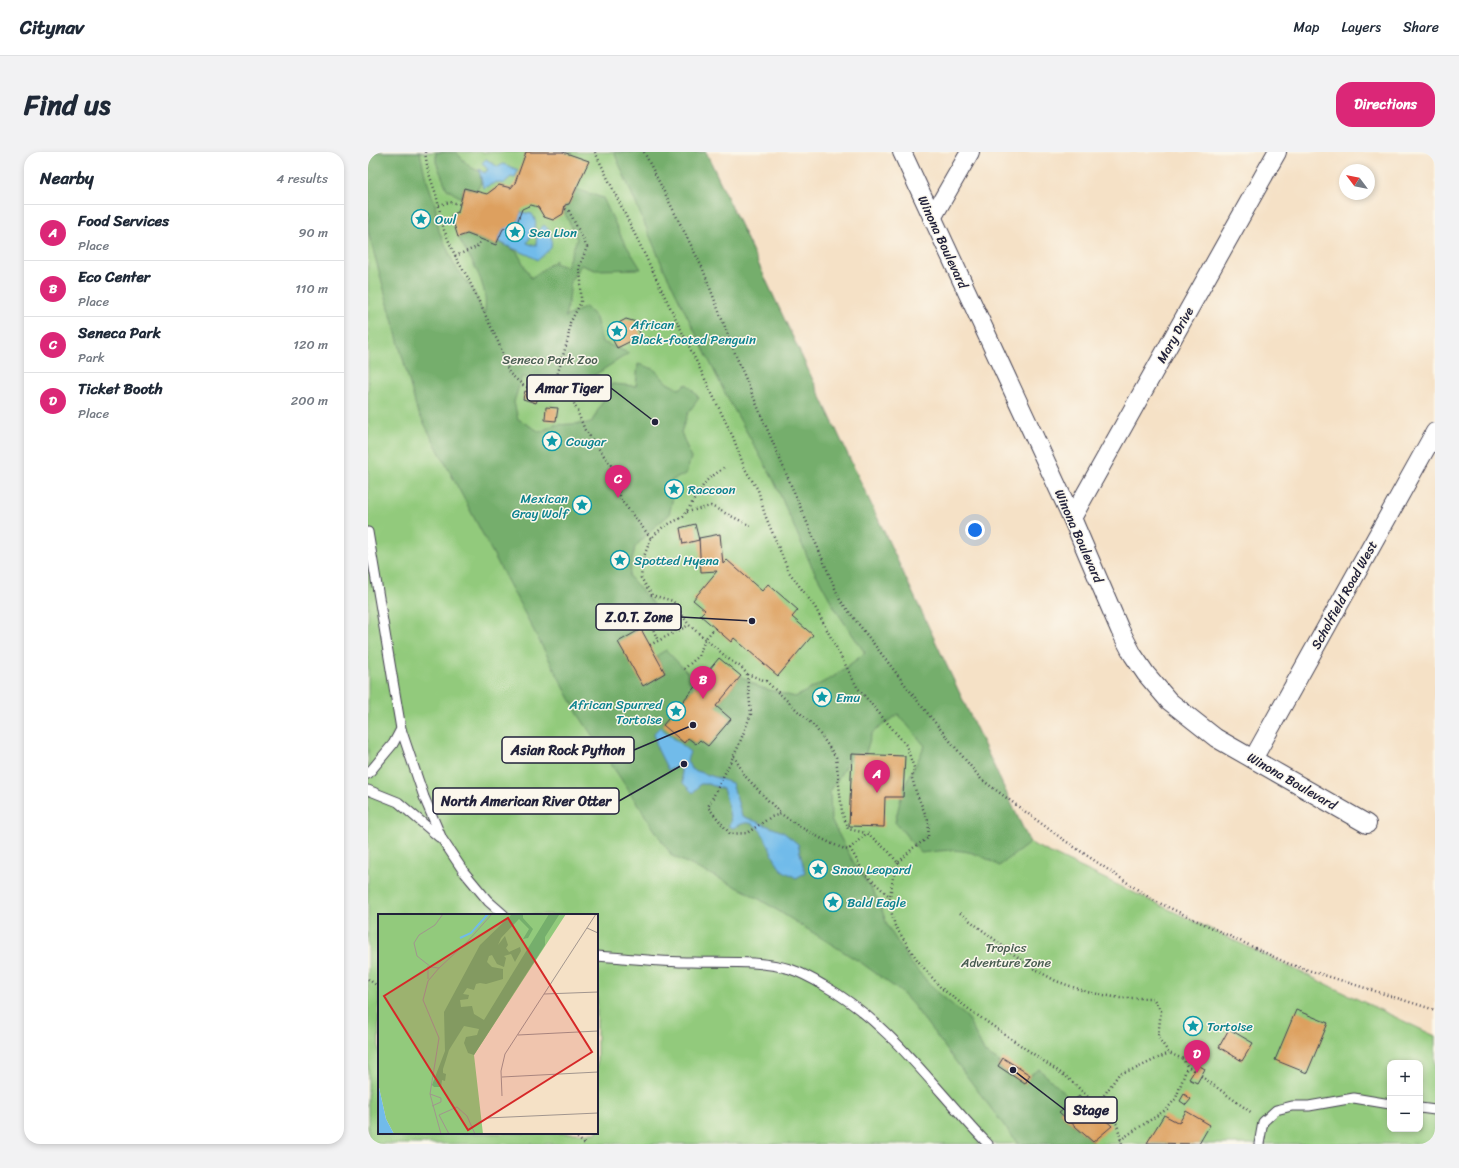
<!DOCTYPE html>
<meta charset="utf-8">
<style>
:root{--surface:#fff;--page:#f2f2f3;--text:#1f2937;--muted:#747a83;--line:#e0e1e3;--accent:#db2777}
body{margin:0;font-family:Sriracha,sans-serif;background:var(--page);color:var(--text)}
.controls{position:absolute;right:12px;bottom:12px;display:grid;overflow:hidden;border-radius:8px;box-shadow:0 2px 6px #0003}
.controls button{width:36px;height:36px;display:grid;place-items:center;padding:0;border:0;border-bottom:1px solid var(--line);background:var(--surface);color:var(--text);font:20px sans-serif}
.compass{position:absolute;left:971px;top:12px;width:36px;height:36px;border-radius:50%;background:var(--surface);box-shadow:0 2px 6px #0003;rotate:302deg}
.you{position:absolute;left:607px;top:378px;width:14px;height:14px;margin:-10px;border:3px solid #fff;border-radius:50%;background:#1a73e8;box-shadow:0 0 0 6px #1a73e833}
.badge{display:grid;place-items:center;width:26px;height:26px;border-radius:50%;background:var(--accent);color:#fff;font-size:13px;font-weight:700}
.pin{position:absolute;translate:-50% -33px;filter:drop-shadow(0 1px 2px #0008)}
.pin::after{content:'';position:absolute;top:21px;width:14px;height:12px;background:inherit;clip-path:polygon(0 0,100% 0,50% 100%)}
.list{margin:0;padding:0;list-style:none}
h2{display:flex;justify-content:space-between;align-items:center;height:52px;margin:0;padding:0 16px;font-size:17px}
h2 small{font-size:13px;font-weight:400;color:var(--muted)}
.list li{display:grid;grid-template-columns:26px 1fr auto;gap:12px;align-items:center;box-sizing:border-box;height:56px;padding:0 16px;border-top:1px solid var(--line)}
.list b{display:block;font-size:15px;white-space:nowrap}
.list p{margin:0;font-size:13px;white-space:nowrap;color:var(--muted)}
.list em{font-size:13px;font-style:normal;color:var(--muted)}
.map{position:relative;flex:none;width:1067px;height:992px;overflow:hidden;border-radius:16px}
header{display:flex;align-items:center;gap:24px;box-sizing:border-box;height:56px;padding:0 20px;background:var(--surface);border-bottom:1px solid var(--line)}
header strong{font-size:19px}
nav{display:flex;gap:22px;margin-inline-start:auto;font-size:14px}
.intro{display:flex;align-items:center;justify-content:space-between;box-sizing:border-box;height:96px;padding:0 24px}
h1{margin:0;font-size:28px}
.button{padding:10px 18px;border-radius:16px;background:var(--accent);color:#fff;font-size:14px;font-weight:700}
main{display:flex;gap:24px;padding:0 24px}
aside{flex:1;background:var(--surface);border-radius:16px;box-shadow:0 2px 6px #0003}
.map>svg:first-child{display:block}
</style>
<header>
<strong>Citynav</strong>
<nav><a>Map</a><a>Layers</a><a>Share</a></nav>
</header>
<div class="intro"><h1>Find us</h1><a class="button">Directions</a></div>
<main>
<aside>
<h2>Nearby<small>4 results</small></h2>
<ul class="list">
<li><span class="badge">A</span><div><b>Food Services</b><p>Place</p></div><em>90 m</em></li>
<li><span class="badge">B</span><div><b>Eco Center</b><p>Place</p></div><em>110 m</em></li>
<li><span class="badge">C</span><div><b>Seneca Park</b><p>Park</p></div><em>120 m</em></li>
<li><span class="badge">D</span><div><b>Ticket Booth</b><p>Place</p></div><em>200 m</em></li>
</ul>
</aside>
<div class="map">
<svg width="1067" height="992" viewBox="0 0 1067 992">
<rect width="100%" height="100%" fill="#fbf7ec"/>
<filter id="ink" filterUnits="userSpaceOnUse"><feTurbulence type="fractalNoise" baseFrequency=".025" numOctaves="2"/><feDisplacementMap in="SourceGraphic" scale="8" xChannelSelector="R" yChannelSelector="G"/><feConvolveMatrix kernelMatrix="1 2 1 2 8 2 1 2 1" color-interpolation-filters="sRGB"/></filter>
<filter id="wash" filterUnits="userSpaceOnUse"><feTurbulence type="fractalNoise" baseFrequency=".012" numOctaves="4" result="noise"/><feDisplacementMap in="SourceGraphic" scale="16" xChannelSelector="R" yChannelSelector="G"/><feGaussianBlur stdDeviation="0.9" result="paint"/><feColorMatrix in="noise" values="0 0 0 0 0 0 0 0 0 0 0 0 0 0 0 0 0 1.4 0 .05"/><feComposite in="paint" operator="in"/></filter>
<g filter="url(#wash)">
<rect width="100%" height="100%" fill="#f5e1c6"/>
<!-- green -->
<path fill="#92ca7c" stroke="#5a765c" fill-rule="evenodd" d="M0,0H338L660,689L668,694L1067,884V992H0ZM11,763H229V981H11ZM1022,911H1052V977H1022Z"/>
<!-- forest -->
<g fill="#75ae6c" stroke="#4c6854">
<path d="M0,0H52L57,23L67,52L71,79L87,114L106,140L116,163C123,136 103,108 90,85L99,82L128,93L130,89L149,100L163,126L188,108L186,111L198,115L209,87L196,59L197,53L201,51L208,37L235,46L255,88L273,117L227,118L213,113L203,128L201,148L197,165L218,155L228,166L234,190L261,201L219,228L200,225L168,231L154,224L146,250L150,267L172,280L186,273L223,271L244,232L268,234L270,212L286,217L299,231L311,237L319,232L331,246L320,261L313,280L323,306L318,322L298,331L305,345L301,363L285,376L267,395L261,424L286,453L272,463L267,481L251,490L275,533L297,521L288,504L298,498L319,520L325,537L295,573L316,591L320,586L328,592L332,588L348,554L373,524L391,535L427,545L465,525L497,501L469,460L443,413L405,327L358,243L295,115L246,0H338L662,691L631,714C602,695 586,697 553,701L527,670L535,637L557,594L530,562L504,581L497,603H484L462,640L463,668L486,711L511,749L519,773L542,810L567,838L599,865L617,901L632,910L630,914L656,931L662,923L671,917L705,949L691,960L725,990L724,992H650L545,853L533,840L495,812L396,750L377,739L304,704L210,562L49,258L0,79Z"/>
<path d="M68,0H88L102,15L113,20V31L108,39L96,36L93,46L79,37L68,10Z"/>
</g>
<!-- water -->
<g fill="#71bbea" stroke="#4a6e92">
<path d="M118,7L130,15L135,12L150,18L147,26L143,25L135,32L129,30L115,36L111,17L116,21L120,18L114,11Z"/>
<path d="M153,60L164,62C172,74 165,80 159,91L168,94L169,80L176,73C184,80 184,86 183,96L170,108C157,100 143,97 130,89L135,77L149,71Z"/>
<path d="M292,575L322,600L319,608L323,617L364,631L374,664L415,680L430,692L437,721L428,726C424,723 418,721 414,718C402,707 397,668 377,671C373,672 369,674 365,676L360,674L363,670L358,645L355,637L340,632H332L325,641L315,631L312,613L300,618L289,596L286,581Z"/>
</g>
<g id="blocks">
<!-- building -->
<g fill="#dda05f">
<path d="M158,0H195L221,9L201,52L197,53L195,62L185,68L176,65L170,55L163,53L154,57L149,71L135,77L128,93L99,82L90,85L83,63L90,60L96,36L119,42L131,33L143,36L147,31Z"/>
<path d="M258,167L268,170L273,184L249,196L242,183L245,174Z"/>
<path d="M157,239L171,243L168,251L155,247Z"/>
<path d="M178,255L190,256L188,269L177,268Z"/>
<path d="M327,372L331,388L315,392L312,376Z"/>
<path d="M352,382L355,412L359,408L394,439L400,432L430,458L424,465L445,483L410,524L366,486L363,490L332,463L337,458L325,448L349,419L333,420L331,386Z"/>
<path d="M273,477L297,521L275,534L250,490Z"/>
<path d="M351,506L373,524L348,554L363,567L340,594L332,588L328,592L320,586L316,591L295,573Z"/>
<path d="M484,602L537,604L535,645H517L516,675L481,674Z"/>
<path d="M928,858L960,871L939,921L907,908Z"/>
<path d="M861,877L885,891L874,909L851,895Z"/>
<path d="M635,906L662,923L657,932L630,914Z"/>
<path d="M830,913L837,917L829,931L821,927Z"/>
<path d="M816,942L823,947L818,953L812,949Z"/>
<path d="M711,944L744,974L725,990L691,960Z"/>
<path d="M818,959L842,973L831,992L779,991L796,963L811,971Z"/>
</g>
</g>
</g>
<g filter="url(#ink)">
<use href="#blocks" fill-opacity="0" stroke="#423f50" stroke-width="1"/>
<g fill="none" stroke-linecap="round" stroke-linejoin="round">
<defs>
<g id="lane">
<path d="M0,380L33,577L25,592L0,622"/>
<path d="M33,577L56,645L74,687L96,720L120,749L136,763"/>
<path d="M0,638L30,650L71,685"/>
<path d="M229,804C260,806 292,810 323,810C356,811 390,808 422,817C434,821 445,827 455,833C523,871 567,938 620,992"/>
<path d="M1052,956L1067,958"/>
<path d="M891,992L895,970L908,958L924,954H941L986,946L1022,952"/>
</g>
<g id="street">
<path d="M534,0L704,366L752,478L765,503L778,522L801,549L848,586L999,672"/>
<path d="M564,66L602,0"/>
<path d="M704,366L909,0"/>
<path d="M885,607L1067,280"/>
</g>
</defs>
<!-- lane casing -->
<use href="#lane" stroke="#423f50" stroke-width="11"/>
<!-- street casing -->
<use href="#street" stroke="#423f50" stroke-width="20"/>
<!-- path -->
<g stroke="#423f50" stroke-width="2.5" stroke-dasharray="1 3" stroke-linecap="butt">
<path d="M57,0L60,19L68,42L76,78L89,108L99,124L131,192L141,221L156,234L176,242L194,238L188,227L200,187L202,171L213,150V127L211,116L219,95L201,59L196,56"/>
<path d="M227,0L365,285L377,317L390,338L397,363L421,420L447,455L489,535L538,593L546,616L544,626L548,640L561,671L560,686L545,696L530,711L521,700L499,681L480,698C456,690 434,676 413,662L403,665L379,681L362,682L340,655L370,595L383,562L379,522L373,515L363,509L321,473L305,449L284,443L273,426L275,407L283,386"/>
<path d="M276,0L334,115L368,204L472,448L552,552L613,627L693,686L785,748L921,812L1067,858"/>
<path d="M71,53L82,50L92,52"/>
<path d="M87,104L109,95L113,88"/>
<path d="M210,230L194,238L205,249L217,278L245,316L253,348L283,386L295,375L315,365L338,329L358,314"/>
<path d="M319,360L343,354L385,375"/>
<path d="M281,467L290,489"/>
<path d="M282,493L321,473"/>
<path d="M316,517L331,504L337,487L347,476"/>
<path d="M379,522L398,529L447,575L468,605L474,660L480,677L498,681"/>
<path d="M366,604L377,624L413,662"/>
<path d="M482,696L496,721L522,745"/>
<path d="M530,711L525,726L521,751L527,774L550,809L573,836L606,861L700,926L749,972L754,992"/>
<path d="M592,761L661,814L688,829L719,840L752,846H785L793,859L790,885L801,901L815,907L819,914L826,919"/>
<path d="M0,827L11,835"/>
<path d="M833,924L884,961"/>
<path d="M729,953L751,922L769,916L801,901"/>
<path d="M203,981L217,992"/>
<path d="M752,988L799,957L808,946L819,915"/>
</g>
<!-- lane -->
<use href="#lane" stroke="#fff" stroke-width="9"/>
<!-- street -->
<use href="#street" stroke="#fff" stroke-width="18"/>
</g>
</g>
<!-- icons -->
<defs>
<symbol id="sight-ring" viewBox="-11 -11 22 22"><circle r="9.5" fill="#fbf7ec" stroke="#0f9aa8" stroke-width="1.5"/><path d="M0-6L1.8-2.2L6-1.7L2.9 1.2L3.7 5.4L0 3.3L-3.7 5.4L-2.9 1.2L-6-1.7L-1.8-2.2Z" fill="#0f9aa8"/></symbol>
</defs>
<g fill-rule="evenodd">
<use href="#sight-ring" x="42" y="56" width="22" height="22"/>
<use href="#sight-ring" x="136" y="69" width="22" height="22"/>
<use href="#sight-ring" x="238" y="168" width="22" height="22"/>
<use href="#sight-ring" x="173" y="278" width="22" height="22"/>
<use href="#sight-ring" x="295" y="326" width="22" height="22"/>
<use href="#sight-ring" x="203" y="342" width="22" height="22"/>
<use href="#sight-ring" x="241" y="397" width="22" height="22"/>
<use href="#sight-ring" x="443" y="534" width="22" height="22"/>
<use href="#sight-ring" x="297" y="548" width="22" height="22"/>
<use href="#sight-ring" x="439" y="706" width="22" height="22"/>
<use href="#sight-ring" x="454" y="739" width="22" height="22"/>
<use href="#sight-ring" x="814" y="863" width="22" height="22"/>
</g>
<g text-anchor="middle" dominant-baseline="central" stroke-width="3" stroke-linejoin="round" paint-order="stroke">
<!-- culture labels -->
<g font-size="13" fill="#0d838f" stroke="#fbf7ec" text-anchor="start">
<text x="67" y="67">Owl</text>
<text x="161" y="80">Sea Lion</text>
<text x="263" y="172">African<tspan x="263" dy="15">Black-footed Penguin</tspan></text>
<text x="198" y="289">Cougar</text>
<text x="320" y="337">Raccoon</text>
<text x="200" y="346" text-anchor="end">Mexican<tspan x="200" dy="15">Gray Wolf</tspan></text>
<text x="266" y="408">Spotted Hyena</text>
<text x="468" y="545">Emu</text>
<text x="294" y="552" text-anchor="end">African Spurred<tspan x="294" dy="15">Tortoise</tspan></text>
<text x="464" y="717">Snow Leopard</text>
<text x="479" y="750">Bald Eagle</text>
<text x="839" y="874">Tortoise</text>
</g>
<!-- street labels -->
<g font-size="13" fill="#22223b" stroke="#fbf7ec">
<text transform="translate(575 90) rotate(65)">Winona Boulevard</text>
<text transform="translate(807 183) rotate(-61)">Mary Drive</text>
<text transform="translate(711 384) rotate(66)">Winona Boulevard</text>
<text transform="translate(976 443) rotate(-61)">Scholfield Road West</text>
<text transform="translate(924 629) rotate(30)">Winona Boulevard</text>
</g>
<!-- park labels -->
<g font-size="13" fill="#495d52" stroke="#fbf7ec">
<text x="182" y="207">Seneca Park Zoo</text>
<text x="638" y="795">Tropics<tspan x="638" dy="15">Adventure Zone</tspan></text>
</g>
</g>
<!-- overview -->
<g transform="translate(10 762)">
<rect width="220" height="220" fill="#f5e1c6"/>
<path d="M0,0H188L96,141L105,220H16L8,205L0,169Z" fill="#92ca7c"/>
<path d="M134,0H145V4L155,15L150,24L145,25L151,15L141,5L123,24L120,31L127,22L130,31L128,34L131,38L142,33L143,37L138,46L137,48L133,40L126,42L128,44L126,53L119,50L114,41L111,42L109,48L114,53L125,55V65L108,70L102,69L98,70L96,76L89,74L85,80L91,81L90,85L82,86L83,93L94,92L96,100L106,106L171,0L181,1L167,23V31L96,141L90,139L86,129L88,123L99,121L101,115L86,112L71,136L65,155V159L68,160L67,167L64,166L63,173H56L54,171L67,137L66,98L102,31Z" fill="#75ae6c"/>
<path d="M0,169L8,205L16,220H0Z" fill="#71bbea"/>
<path fill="none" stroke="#71bbea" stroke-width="2" d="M82,24L93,19L110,0"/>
<path fill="none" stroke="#a1958e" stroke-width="1" d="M65,0L57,11L41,21L36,29L39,42L53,53L61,54L89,28L114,0M209,14L220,19M50,52V65M61,54L50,67L45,86L61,124L52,180L63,220M166,80L220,78M140,121L220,117M124,163L220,158M52,180L63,184V188L54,192M124,182L123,157L127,140L218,0M109,204L220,199M71,220L61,201L79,193L89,202L97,220"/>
<path fill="#d62828" fill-opacity="0.15" stroke="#d62828" stroke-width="2" d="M130,4L214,138L90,216L6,82Z"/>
<rect width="220" height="220" fill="none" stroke="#22223b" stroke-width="2"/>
</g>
<!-- callouts -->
<path fill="none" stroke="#22223b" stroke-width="1.5" d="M287 270L243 236M384 469L313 465M325 573L266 598M316 612L251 649M645 918L697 958"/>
<g fill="#22223b" stroke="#fbf7ec" stroke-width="1.5">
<circle cx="287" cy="270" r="4"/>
<circle cx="384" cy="469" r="4"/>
<circle cx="325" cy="573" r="4"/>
<circle cx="316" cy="612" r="4"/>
<circle cx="645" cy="918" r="4"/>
</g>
<g fill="#fbf7ec" stroke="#22223b" stroke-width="1.5">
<rect x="159" y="223" width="84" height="26" rx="4"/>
<rect x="228" y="452" width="85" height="26" rx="4"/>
<rect x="134" y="585" width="132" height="26" rx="4"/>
<rect x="65" y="636" width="186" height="26" rx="4"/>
<rect x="697" y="945" width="52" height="26" rx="4"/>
</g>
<g font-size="14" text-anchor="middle" font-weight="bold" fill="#22223b">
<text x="201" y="241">Amar Tiger</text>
<text x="271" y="470">Z.O.T. Zone</text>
<text x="200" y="603">Asian Rock Python</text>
<text x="158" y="654">North American River Otter</text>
<text x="723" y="963">Stage</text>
</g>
</svg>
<div class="controls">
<button>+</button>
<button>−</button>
</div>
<svg class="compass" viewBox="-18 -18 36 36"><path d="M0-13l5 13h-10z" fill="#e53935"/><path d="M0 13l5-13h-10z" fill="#747a83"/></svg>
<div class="you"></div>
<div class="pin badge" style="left:509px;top:641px">A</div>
<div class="pin badge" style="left:335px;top:547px">B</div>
<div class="pin badge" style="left:250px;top:346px">C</div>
<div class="pin badge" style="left:829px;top:921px">D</div>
</div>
</main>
